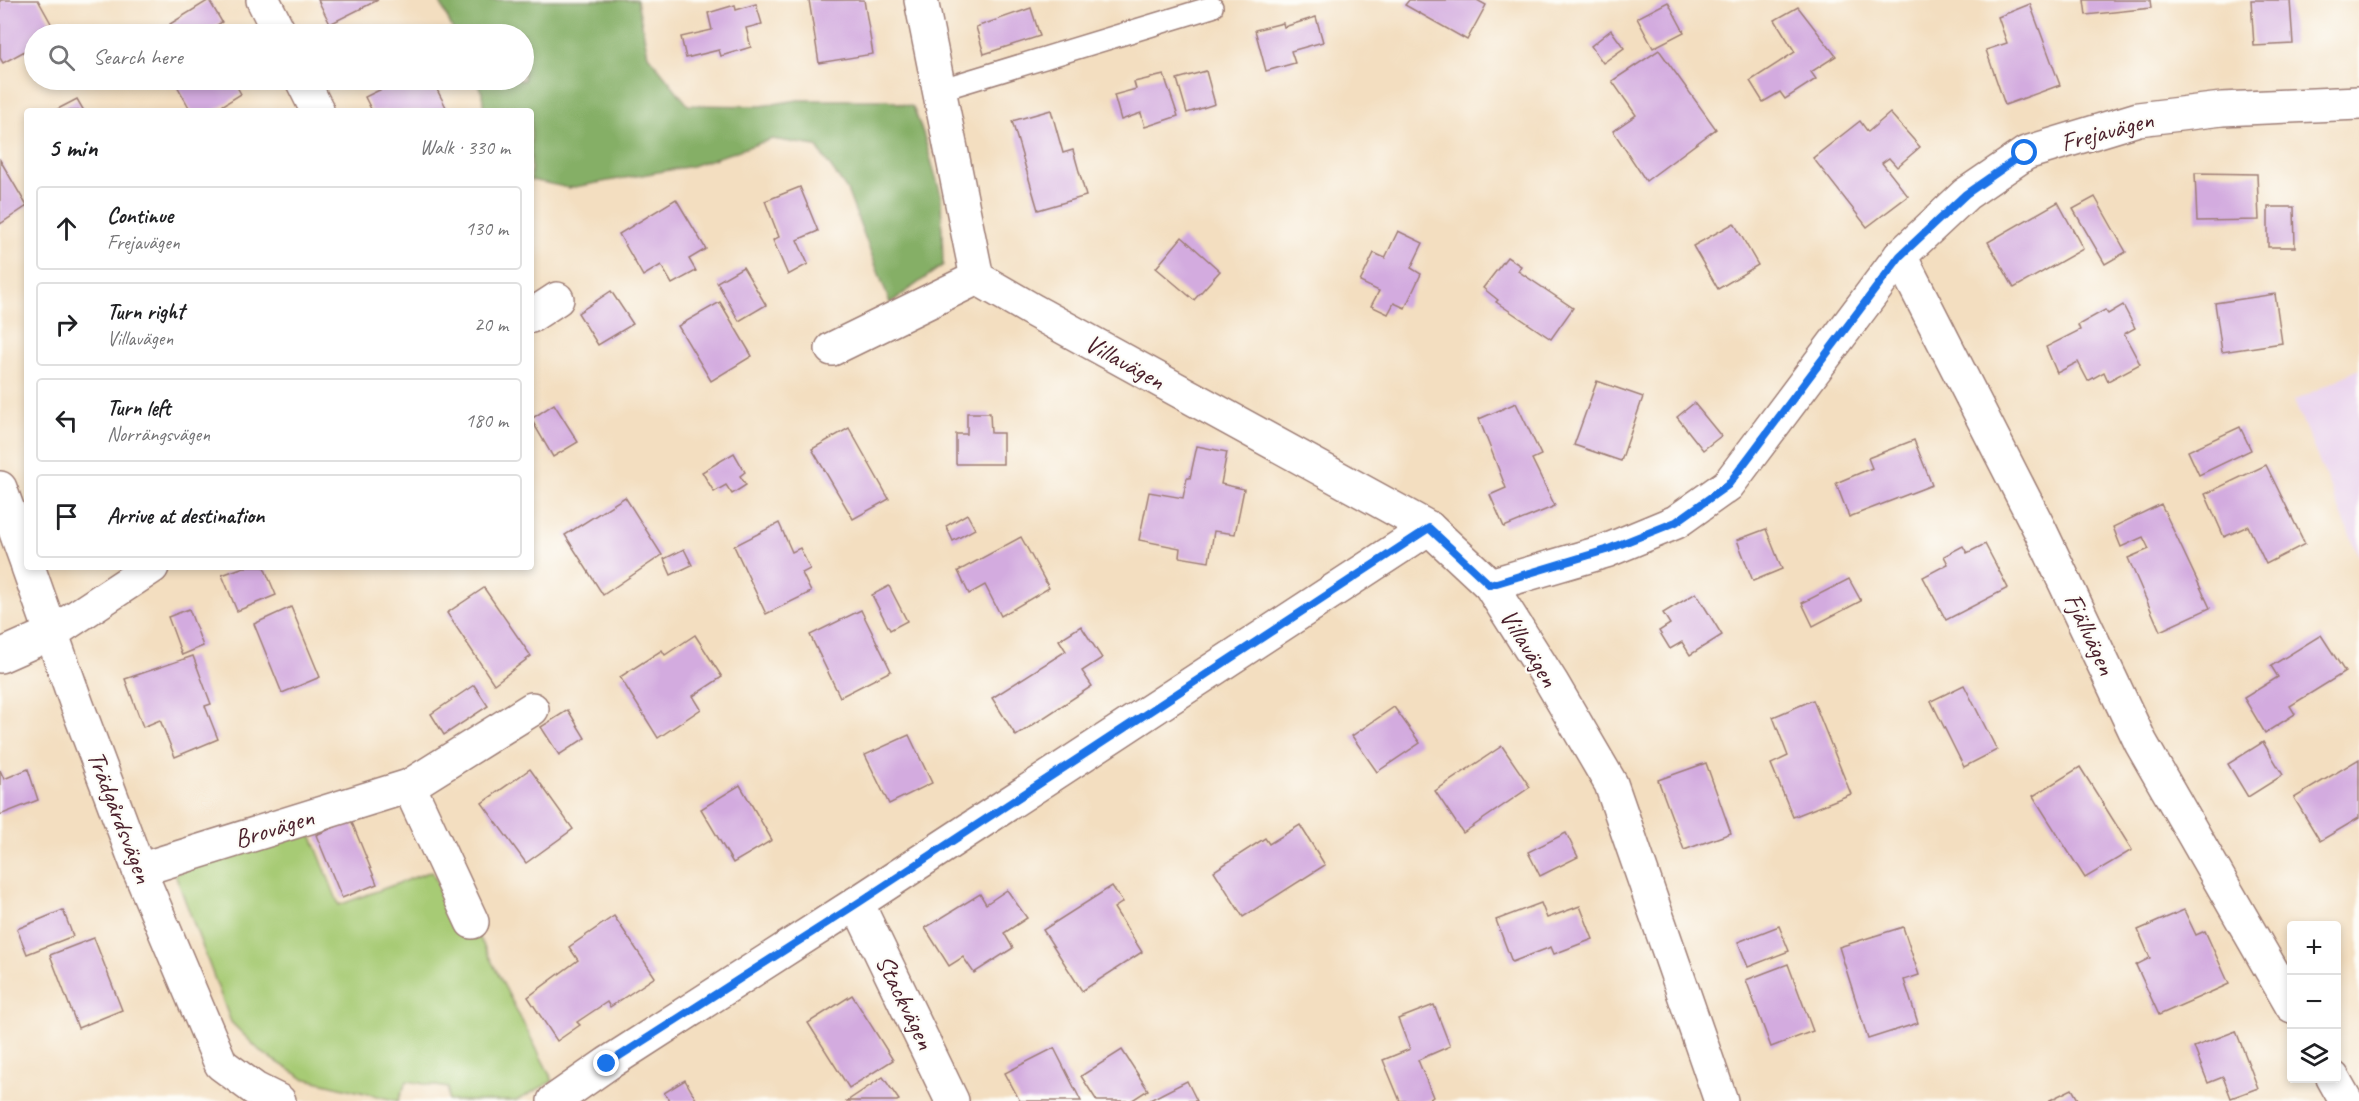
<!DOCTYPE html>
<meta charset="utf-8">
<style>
:root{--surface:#fff;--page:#f2f2f2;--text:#202124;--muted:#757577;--line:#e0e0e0}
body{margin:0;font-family:Caveat,sans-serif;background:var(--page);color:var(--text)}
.controls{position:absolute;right:18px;bottom:18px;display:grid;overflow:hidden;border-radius:6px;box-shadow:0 3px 9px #0003}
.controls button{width:54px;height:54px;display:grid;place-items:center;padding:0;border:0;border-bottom:2px solid var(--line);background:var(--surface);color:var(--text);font:30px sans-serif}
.stop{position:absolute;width:18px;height:18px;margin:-14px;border:4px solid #1a73e8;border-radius:50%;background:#fff}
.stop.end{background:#1a73e8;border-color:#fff;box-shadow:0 2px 6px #0008}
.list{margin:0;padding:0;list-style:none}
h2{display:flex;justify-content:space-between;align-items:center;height:78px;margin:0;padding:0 24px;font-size:26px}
h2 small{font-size:20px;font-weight:400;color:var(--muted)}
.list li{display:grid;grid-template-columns:39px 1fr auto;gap:18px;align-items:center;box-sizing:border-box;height:84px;margin:0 12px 12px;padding:0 12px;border:2px solid var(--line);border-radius:6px}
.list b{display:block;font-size:22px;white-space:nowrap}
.list p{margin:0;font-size:20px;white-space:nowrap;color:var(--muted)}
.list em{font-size:20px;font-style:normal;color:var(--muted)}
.icon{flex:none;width:33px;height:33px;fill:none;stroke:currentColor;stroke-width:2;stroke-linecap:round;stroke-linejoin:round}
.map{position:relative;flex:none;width:2359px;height:1101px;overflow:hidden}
.search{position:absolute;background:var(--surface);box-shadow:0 3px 9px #0003;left:24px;top:24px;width:510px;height:66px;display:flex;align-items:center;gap:15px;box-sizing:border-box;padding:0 21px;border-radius:33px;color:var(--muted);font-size:22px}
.panel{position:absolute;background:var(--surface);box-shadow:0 3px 9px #0003;left:24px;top:108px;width:510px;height:462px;border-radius:6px}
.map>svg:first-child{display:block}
</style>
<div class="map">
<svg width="2359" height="1101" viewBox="0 0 2359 1101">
<rect width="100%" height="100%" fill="#fdfcf7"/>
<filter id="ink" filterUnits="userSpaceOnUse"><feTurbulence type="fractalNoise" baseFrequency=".0167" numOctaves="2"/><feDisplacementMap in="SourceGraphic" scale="12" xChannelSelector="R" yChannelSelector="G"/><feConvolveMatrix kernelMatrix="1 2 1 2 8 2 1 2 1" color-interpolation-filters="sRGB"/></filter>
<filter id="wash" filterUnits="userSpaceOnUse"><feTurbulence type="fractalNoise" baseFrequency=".008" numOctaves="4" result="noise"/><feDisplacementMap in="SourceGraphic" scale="24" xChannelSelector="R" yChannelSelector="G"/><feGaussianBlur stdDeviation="1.35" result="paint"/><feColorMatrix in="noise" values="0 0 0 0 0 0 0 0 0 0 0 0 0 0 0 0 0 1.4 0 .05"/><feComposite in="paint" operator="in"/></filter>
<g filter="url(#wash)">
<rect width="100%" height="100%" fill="#f3dec0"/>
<!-- built -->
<path fill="#e9d2ed" d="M2359,369V557L2294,401Z"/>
<!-- green -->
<path fill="#a7cb75" stroke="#787550" stroke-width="1.5" d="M307,824L339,905L432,871L462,937L477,933L553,1081L516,1101H448V1088L407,1081L398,1101L303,1078L261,1052L231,1022L175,874Z"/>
<!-- forest -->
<path fill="#85af66" stroke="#686748" stroke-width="1.5" d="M439,0H637L648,55L688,105L761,106L798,100H887L913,107L923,133L941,195L943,265L890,303L847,190L816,146L772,139L692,166L569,188L531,180V111H484L482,93L476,80H524V34H455Z"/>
<g id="blocks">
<!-- building -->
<g fill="#d3abdf">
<path d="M0,0H38L57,34H34V46L3,63L0,58Z"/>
<path d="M209,0L222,22L205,33L206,34H177L170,24Z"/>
<path d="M318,0H378L330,24Z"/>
<path d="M809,0H864L873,54L819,63Z"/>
<path d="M1409,0H1477L1486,5L1467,40L1405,5Z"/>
<path d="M2084,0H2150L2151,8L2086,15Z"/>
<path d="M2251,0H2290L2293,44L2254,46Z"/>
<path d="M1668,2L1684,32L1653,48L1637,18Z"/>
<path d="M756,4L762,24L746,28L751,47L721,56L719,50L686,58L681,37L712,30L708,13L735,5L736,10Z"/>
<path d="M2030,4L2060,85L2005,105L1986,50L2007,43L1998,17Z"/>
<path d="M1798,7L1836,56L1811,72L1816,79L1785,99L1780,92L1763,102L1750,81L1795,52L1775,20Z"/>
<path d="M1031,8L1040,36L984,54L976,27Z"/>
<path d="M1316,17L1323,42L1291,51L1295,63L1266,71L1255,30L1283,23L1284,27Z"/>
<path d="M1611,30L1624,48L1603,63L1591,46Z"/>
<path d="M1659,50L1716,129L1646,181L1613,131L1636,115L1612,81Z"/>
<path d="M1206,71L1215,104L1187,113L1177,79Z"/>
<path d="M1164,75L1178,116L1145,127L1141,113L1121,120L1114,95L1136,89L1134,82Z"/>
<path d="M174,80H233L241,94L214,111H191Z"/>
<path d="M400,80H432L448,111H372L365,97Z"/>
<path d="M77,99L84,111H54Z"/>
<path d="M1051,110L1063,153L1073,150L1086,196L1038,210L1012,121Z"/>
<path d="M1890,113L1920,147L1897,167L1889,158L1882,163L1908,196L1867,227L1813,158L1860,121L1868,132Z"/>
<path d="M0,160L27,206L0,224Z"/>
<path d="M2195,173L2257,174L2259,220L2197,221Z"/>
<path d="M800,187L818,231L797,240L808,264L788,275L773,240L779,237L765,201Z"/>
<path d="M2095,197L2126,252L2105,264L2073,209Z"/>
<path d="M676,199L706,249L689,259L696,271L672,284L661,265L643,276L619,234Z"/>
<path d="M2058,202L2083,249L2014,288L1988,242Z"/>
<path d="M2268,207H2294L2295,247H2268Z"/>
<path d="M1734,223L1758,265L1718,289L1693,246Z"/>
<path d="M1398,231L1423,243L1411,268L1421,274L1405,308L1394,303L1388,314L1371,306L1379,291L1360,282L1374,253L1385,258Z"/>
<path d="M1182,237L1220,271L1194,300L1156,268Z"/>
<path d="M1507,257L1521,266L1518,271L1573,308L1551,339L1496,302L1498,300L1483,288Z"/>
<path d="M743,267L766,305L739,321L717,282Z"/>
<path d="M611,291L633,324L598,345L578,313Z"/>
<path d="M2275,294L2282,343L2222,352L2215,303Z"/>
<path d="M720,302L752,356L711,381L678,326Z"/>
<path d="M2123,305L2135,328L2124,334L2140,364L2108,381L2104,372L2088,381L2078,362L2057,373L2046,347L2080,330L2078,325L2105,310L2108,314Z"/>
<path d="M1597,381L1643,397L1621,461L1574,445Z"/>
<path d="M1516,403L1541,455L1532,459L1555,506L1504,527L1490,495L1506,488L1479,419Z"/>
<path d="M1694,403L1721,436L1703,450L1677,417Z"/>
<path d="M554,404L578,442L553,457L531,419Z"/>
<path d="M967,413H990L991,433H1003V464H956V434H967Z"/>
<path d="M2240,427L2251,450L2199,475L2188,451Z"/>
<path d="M849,428L889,499L853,519L812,449Z"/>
<path d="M1914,440L1932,485L1849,517L1836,483L1872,468L1868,458Z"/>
<path d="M1197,446L1227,452L1221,484L1244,489L1235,534L1214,531L1209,562L1179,557L1180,548L1139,540L1149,492L1183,498L1187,478H1190Z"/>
<path d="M734,453L745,472L740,476L746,485L732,494L726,485L714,492L702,472Z"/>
<path d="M2266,465L2305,544L2266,564L2248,526L2224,537L2205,494Z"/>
<path d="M625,497L662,555L603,595L565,535Z"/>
<path d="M2161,504L2210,608L2160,631L2128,558L2149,549L2143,537L2121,547L2113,527Z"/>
<path d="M967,514L975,529L953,541L946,526Z"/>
<path d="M779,523L792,552L800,548L810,569L802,573L811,592L766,614L734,546Z"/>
<path d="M1766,529L1782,569L1753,581L1737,540Z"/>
<path d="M1021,537L1049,588L1001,616L985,585L969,594L958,571Z"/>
<path d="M1985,544L2008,588L1946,620L1923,577L1948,564L1944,556L1963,546L1967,553Z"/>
<path d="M684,549L692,565L671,575L664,559Z"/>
<path d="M244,567H264L276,595L237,611L222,575Z"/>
<path d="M1849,579L1861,601L1813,626L1802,603Z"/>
<path d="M889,586L907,621L890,630L872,595Z"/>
<path d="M484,588L531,656L494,684L447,613Z"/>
<path d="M1696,593L1722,635L1690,655L1682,642L1670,649L1659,631L1670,624L1663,613Z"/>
<path d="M291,607L320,677L282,693L254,624Z"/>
<path d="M189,609L203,646L182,655L168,617Z"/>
<path d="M861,610L891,671L840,697L810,635Z"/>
<path d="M1081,626L1102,658L1082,671L1092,686L1016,736L992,698L1066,651L1059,640Z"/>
<path d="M695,635L722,677L693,696L701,709L658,738L620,677L662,650L665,655Z"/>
<path d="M2321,635L2345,672L2290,706L2295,714L2265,733L2244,698L2278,677L2271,666Z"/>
<path d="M193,656L211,704L205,706L218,739L175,757L160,720L143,727L125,679Z"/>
<path d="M474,685L488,706L444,735L431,714Z"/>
<path d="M1964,685L1997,750L1964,767L1931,701Z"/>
<path d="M1813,700L1851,794L1793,817L1771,764L1788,756L1773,717Z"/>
<path d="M1394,707L1420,743L1377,772L1352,736Z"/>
<path d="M568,710L585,738L559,755L541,727Z"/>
<path d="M909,735L932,783L889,804L865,755Z"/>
<path d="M2263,742L2283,775L2248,797L2228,764Z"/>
<path d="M1502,746L1530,787L1463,833L1435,791Z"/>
<path d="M2359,759V818L2320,841L2294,798Z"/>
<path d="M1706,763L1731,833L1684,850L1658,780Z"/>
<path d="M2080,767L2132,850L2085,878L2033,796Z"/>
<path d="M28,769L38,800L0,815V770L4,779Z"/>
<path d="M530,769L573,829L526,863L482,803Z"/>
<path d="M740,785L772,840L733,863L701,809Z"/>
<path d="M351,820L377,884L342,898L316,835Z"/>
<path d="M1300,825L1325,865L1243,917L1214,871L1265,838L1269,844Z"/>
<path d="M1566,833L1578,857L1540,876L1528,852Z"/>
<path d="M1112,886L1123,902L1114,908L1142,952L1082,991L1043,930Z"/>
<path d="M1007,890L1027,918L1004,933L1013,948L974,973L963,957L949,966L925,928L980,894L986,904Z"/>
<path d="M1541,903L1547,918L1580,906L1593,939L1554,954L1551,947L1512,962L1496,920Z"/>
<path d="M63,910L73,936L27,954L17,929Z"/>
<path d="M2184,910L2196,935L2205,931L2229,984L2159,1015L2136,965L2150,958L2138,930Z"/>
<path d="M614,916L655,977L610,1007L607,1002L577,1022L580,1025L557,1041L528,997L578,960L569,947Z"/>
<path d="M1779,926L1789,951L1748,967L1738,942Z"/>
<path d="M1903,927L1919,975L1904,980L1918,1023L1868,1039L1839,947Z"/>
<path d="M94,938L122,1010L78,1028L50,955Z"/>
<path d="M1788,964L1813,1031L1771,1047L1746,980Z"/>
<path d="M852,995L893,1060L849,1088L808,1023Z"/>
<path d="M1434,1005L1450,1046L1418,1060L1433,1097L1427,1101H1400L1383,1060L1410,1049L1398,1019Z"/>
<path d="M2236,1031L2258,1088L2231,1098L2223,1077L2208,1083L2194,1047Z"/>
<path d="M1054,1048L1081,1101H1020L1005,1073Z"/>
<path d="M1122,1050L1148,1090L1131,1101H1097L1081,1076Z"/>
<path d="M883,1077L899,1100L897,1101H847Z"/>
<path d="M685,1080L697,1101H670L664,1093Z"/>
<path d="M1187,1081L1197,1101H1148Z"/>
<path d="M2072,1089L2079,1101H2048Z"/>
</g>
</g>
</g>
<g filter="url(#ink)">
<use href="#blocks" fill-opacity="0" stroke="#9e7e76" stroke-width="1.5"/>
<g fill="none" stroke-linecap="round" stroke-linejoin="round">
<defs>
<path id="service" d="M939,90L1212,7"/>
<g id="minor">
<path d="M263,0L280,34"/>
<path d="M921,0L977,278L1034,311L1429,528L1490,585L1552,683L1611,784L1721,1101"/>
<path d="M302,80L317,110"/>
<path d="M1900,256L2041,532L2141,743L2292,1006"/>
<path d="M531,316L557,299"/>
<path d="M832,349L977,278"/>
<path d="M0,488L27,563"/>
<path d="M28,567L77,705L139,870L221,1064L255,1089L279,1101"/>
<path d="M1490,585L1606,551L1676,522L1728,485L1900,256L1966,194L2026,153L2138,119L2222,109L2359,103"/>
<path d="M0,656L52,633L152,567"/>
<path d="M409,786L472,922"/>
<path d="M139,870L409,786L532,709"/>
<path d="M857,903L952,1101"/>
<path d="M2333,1078L2346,1101"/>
<path d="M554,1101L607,1064L857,903L1429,528"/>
</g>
</defs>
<!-- service casing -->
<use href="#service" stroke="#9e7e76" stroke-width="24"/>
<!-- minor casing -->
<use href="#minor" stroke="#9e7e76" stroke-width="36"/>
<!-- service -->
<use href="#service" stroke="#fff" stroke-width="21"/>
<!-- minor -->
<use href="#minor" stroke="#fff" stroke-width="33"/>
</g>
</g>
<g fill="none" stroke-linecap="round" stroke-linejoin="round" filter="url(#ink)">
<!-- route -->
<path stroke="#1a73e8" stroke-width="8" d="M607,1064L858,903L1429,528L1490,585L1606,550L1676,522L1728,485L1900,256L1966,194L2025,153"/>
</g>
<g text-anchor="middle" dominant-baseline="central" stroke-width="4.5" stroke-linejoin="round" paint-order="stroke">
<!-- street labels -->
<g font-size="26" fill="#4a1f2b" stroke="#fdfcf7">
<text transform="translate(2107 131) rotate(-15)">Frejavägen</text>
<text transform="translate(1125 362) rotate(29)">Villavägen</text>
<text transform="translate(2090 634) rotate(65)">Fjällvägen</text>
<text transform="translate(1529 648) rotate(58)">Villavägen</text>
<text transform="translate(120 817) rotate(69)">Trädgårdsvägen</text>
<text transform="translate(274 828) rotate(-17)">Brovägen</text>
<text transform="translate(905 1002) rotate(64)">Stackvägen</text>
</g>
</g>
</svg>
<div class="controls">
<button>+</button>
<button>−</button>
<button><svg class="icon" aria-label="layers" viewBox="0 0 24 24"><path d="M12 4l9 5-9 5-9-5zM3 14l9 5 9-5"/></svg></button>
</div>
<div class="stop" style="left:2025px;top:153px"></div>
<div class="stop end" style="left:607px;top:1064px"></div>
<div class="search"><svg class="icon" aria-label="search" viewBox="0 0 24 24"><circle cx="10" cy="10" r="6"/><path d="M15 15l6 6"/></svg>Search here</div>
<section class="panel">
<h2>5 min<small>Walk · 330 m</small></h2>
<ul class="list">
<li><svg class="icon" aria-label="ahead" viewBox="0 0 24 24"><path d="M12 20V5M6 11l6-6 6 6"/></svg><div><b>Continue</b><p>Frejavägen</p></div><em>130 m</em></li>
<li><svg class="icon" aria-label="right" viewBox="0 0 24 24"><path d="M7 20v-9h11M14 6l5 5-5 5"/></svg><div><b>Turn right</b><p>Villavägen</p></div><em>20 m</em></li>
<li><svg class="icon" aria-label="left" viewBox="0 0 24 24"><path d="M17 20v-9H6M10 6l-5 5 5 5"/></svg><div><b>Turn left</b><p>Norrängsvägen</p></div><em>180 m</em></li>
<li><svg class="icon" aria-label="arrive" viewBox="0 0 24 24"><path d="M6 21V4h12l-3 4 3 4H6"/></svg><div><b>Arrive at destination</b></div></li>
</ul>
</section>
</div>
